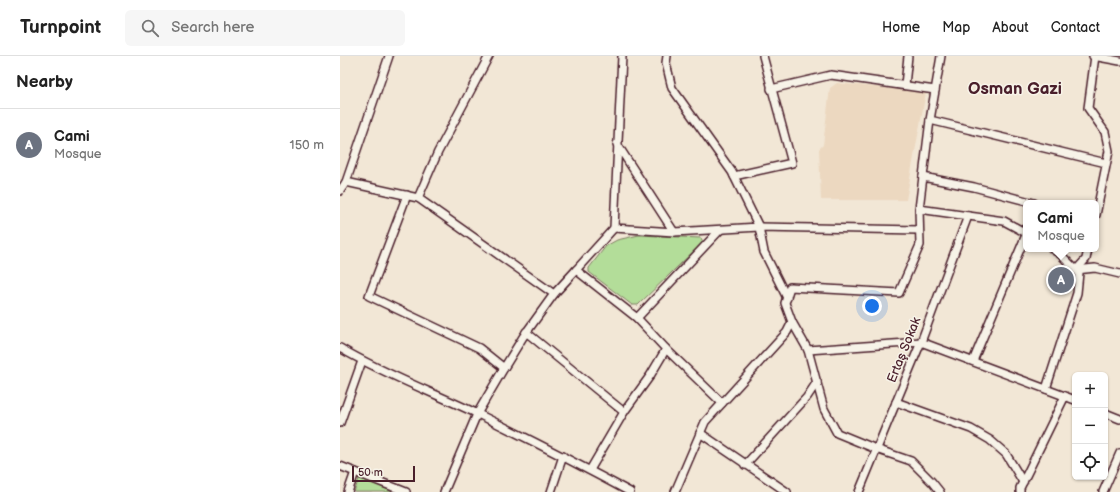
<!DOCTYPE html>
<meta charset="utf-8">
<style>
:root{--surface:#fff;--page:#f6f6f6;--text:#222;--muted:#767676;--line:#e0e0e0;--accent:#d93025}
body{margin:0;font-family:"Balsamiq Sans",sans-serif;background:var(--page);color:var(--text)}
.controls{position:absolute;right:12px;bottom:12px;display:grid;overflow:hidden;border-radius:6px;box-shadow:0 1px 3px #0004}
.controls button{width:36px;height:36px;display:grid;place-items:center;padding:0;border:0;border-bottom:1px solid var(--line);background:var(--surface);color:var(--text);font:20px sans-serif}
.scale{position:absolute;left:12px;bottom:10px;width:63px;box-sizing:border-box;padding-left:4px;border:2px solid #4a1f2b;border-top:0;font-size:11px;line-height:14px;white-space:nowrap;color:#4a1f2b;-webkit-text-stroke:3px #f7f3e8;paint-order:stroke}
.you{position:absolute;left:532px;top:250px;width:14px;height:14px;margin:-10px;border:3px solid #fff;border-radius:50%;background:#1a73e8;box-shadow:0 0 0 6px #1a73e833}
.badge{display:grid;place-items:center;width:26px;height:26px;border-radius:50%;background:var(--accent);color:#fff;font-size:13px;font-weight:700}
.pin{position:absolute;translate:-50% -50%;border:2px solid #fff;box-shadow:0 1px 4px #0006}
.popup{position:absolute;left:683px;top:144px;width:76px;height:52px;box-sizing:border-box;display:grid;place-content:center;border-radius:6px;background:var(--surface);filter:drop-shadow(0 1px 3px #0005);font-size:13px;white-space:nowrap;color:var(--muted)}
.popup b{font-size:15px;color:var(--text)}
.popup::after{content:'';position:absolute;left:50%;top:100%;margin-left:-8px;border:8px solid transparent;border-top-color:var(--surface)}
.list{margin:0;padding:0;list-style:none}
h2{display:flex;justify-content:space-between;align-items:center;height:52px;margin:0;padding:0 16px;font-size:17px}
h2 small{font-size:13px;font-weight:400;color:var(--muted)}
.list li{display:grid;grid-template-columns:26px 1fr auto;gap:12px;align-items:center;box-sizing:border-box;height:72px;padding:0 16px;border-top:1px solid var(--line)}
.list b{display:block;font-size:15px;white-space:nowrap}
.list p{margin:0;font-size:13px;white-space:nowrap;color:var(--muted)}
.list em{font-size:13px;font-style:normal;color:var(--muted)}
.icon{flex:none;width:22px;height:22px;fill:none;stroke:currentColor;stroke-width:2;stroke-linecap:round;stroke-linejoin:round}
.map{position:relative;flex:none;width:780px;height:436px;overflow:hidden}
header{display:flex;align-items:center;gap:24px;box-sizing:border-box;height:56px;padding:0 20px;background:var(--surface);border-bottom:1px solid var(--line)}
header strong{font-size:19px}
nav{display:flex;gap:22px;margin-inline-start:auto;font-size:14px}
.search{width:280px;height:36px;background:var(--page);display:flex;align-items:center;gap:10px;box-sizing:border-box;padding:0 14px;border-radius:6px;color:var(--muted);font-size:15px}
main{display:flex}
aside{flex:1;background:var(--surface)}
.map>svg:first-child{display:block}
</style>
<header>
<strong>Turnpoint</strong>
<div class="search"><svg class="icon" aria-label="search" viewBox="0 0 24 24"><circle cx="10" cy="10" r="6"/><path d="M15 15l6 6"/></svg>Search here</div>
<nav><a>Home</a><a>Map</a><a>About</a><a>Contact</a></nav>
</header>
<main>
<aside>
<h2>Nearby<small></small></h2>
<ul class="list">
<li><span class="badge" style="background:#6b7280">A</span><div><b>Cami</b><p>Mosque</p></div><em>150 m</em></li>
</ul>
</aside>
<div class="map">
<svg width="780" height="436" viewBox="0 0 780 436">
<rect width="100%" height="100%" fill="#f2e7d6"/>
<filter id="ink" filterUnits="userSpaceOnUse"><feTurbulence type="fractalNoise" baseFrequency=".025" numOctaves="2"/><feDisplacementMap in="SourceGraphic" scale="8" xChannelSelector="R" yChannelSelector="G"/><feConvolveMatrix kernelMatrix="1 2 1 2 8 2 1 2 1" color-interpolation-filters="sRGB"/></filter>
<g filter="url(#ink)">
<!-- built -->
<path fill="#ecd8c0" d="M497,27L586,36L566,144H481L479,93L483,89L490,32Z"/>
<!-- green -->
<g fill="#b3dd99" stroke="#7e7e62">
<path d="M299,179L361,182L363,186L298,249H292L249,216V212L266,190L277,184Z"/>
<path d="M19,423H23L54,436H14Z"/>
</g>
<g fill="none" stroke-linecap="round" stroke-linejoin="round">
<defs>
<g id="minor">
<path d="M753,0L780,5"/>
<path d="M755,0L748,52L765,76L769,95L756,159"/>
<path d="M565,29L568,0"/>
<path d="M431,33L491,19L595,34"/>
<path d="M590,64L766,107"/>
<path d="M277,88L334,176L419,171L392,116L332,32L326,7L327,0"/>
<path d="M394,120L452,107L423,0"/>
<path d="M583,121L634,131L694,147"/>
<path d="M6,126L49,0"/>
<path d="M0,135L6,126L78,142L98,96L149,0"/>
<path d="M67,139L29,240L139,292L164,312L183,281L214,238L78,142"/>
<path d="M579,153L664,165L686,177"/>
<path d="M274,172L334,176"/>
<path d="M236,214L274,172L282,0"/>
<path d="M736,214L755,212L780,218"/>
<path d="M736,214L746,203L748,193"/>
<path d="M214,238L236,214L297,262L326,293L310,320L284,356"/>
<path d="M447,242L424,196L419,171L579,174"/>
<path d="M297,262L380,174"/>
<path d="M186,276L284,356L250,414"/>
<path d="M0,292C44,318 92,336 138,358C189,383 240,409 290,436"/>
<path d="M326,293L382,347"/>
<path d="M468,294L581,286L735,344"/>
<path d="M633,305L686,179"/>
<path d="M706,333L737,237L739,217L720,198L712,193"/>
<path d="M556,346L631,373L650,384L666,398L683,426"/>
<path d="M765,357L780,363"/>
<path d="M0,367L22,305"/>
<path d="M360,377L447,436"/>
<path d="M405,409L467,341L477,326"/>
<path d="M0,410L66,436"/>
<path d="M8,436L15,416"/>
<path d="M104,436L137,358L164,312"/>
<path d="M211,436L223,400"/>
<path d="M335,436L365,366L447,276L452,266"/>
<path d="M519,436L581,286L628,160"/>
<path d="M600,436L592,426L571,405L536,393L497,377L484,353L468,294L452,266L445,247L450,231L559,237L580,189L579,153L590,64L601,0"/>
<path d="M680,436V432L725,340"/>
<path d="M763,436L780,397"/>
</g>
</defs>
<!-- minor casing -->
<use href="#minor" stroke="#4a1f2b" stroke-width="10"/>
<!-- minor -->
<use href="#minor" stroke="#f7f3e8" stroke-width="7"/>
</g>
</g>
<g text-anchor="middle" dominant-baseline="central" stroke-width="3" stroke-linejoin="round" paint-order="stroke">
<!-- street labels -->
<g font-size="13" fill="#4a1f2b" stroke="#f7f3e8">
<text transform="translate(564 294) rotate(-68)">Ertaş Sokak</text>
</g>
<!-- district labels -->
<g font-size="17" font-weight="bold" fill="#4a1f2b" stroke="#f7f3e8">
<text x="675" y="33">Osman Gazi</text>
</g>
</g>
</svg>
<div class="controls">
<button>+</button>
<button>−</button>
<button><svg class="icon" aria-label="locate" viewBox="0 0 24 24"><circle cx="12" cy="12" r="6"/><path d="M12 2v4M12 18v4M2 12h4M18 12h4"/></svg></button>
</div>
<div class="scale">50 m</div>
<div class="you"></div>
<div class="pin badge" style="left:721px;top:224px;background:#6b7280">A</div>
<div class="popup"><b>Cami</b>Mosque</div>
</div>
</main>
